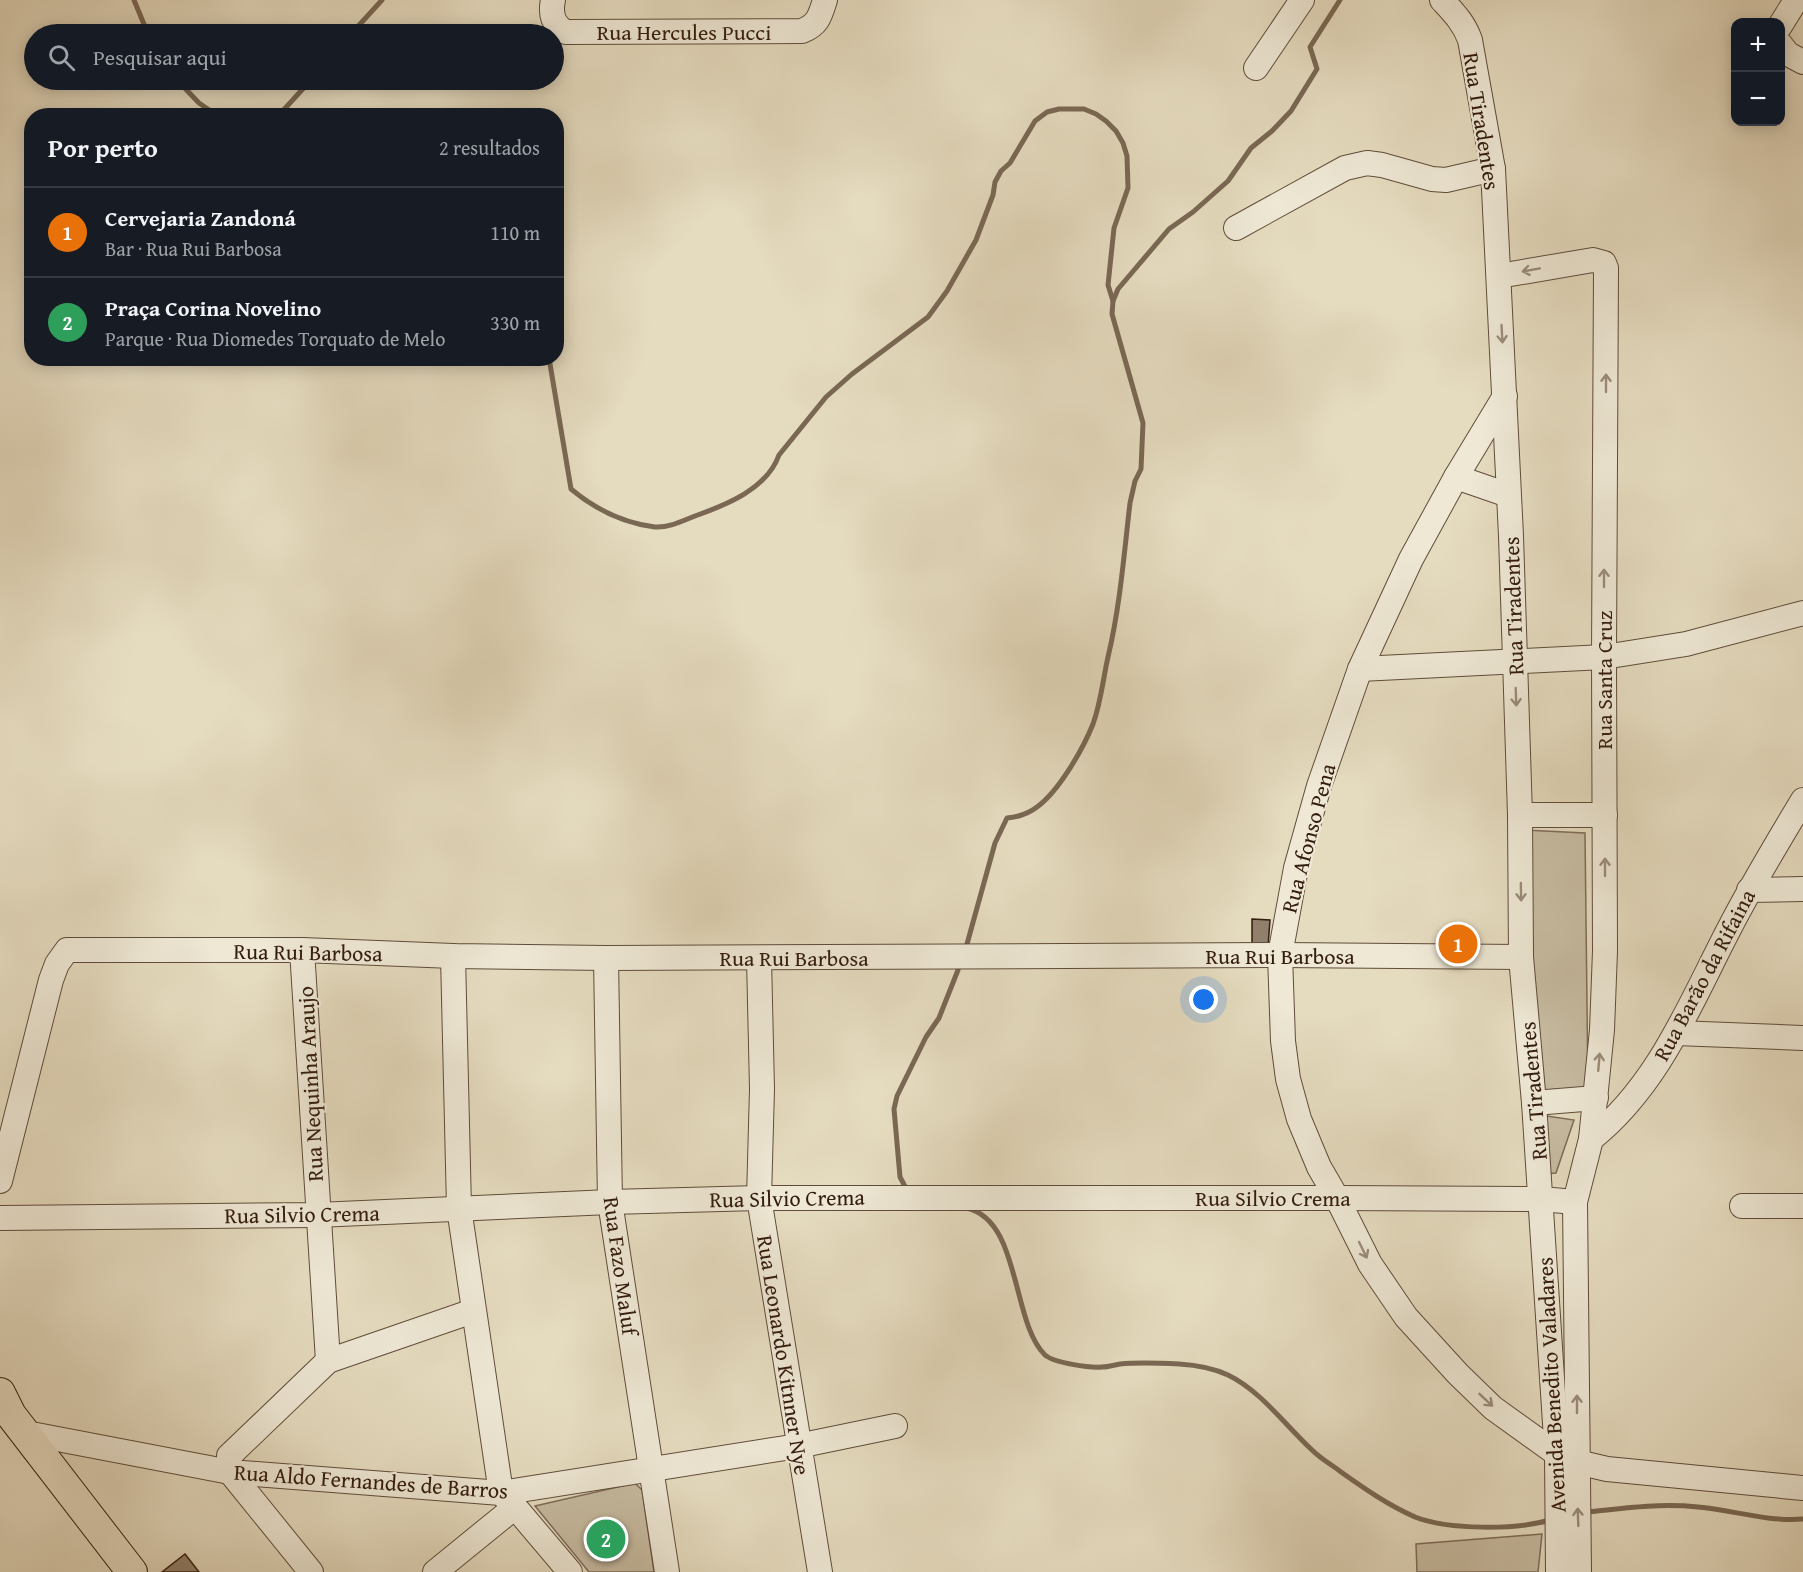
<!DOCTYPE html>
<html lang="pt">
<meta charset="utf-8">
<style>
:root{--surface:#171b24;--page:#20242c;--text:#f1f3f6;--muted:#9ea1a6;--line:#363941;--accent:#c59692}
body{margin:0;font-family:"Gentium Book Plus",serif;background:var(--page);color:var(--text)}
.controls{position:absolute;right:18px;top:18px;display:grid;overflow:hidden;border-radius:12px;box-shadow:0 3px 15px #0003}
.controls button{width:54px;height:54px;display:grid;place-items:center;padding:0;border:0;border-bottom:2px solid var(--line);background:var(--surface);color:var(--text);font:30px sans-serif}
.you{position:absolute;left:1204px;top:1000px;width:21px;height:21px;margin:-15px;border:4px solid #fff;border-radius:50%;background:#1a73e8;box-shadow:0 0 0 9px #1a73e833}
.badge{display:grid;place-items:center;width:39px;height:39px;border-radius:50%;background:var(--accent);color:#fff;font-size:20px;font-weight:700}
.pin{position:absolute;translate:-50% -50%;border:3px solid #fff;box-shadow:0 2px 6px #0006}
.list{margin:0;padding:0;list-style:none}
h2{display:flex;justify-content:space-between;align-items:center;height:78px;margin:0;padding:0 24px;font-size:26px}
h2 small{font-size:20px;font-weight:400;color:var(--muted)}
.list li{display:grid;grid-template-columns:39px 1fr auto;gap:18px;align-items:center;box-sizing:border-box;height:90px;padding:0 24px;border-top:2px solid var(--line)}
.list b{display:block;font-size:22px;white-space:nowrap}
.list p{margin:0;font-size:20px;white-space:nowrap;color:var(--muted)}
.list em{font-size:20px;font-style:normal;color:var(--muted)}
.icon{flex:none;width:33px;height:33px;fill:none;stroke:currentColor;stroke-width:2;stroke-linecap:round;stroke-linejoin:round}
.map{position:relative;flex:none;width:1803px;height:1572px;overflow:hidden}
.search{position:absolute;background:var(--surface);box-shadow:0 3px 15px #0003;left:24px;top:24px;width:540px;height:66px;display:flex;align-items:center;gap:15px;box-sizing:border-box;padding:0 21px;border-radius:33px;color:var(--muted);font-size:22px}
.panel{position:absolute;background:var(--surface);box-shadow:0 3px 15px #0003;left:24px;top:108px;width:540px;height:258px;border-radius:24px}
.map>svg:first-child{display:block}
</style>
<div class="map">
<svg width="1803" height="1572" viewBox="0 0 1803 1572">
<rect width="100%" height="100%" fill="#e5dbbf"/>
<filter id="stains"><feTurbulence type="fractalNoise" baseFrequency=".00333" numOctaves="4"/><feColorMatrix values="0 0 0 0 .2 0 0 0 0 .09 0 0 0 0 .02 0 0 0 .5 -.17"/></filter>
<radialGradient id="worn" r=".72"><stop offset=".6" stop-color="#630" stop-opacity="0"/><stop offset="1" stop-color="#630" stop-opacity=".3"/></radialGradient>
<!-- green -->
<g fill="#c7bba1" stroke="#7e6c58" stroke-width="1.5">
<path d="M1524,830L1585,833L1588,1089L1537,1091Z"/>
<path d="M1540,1115L1574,1120L1556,1173L1544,1174Z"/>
<path d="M635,1483L642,1490L654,1572H589L535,1506Z"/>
<path d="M1542,1534L1538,1572H1417L1416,1544Z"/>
</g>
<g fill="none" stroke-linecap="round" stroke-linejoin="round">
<!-- stream -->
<g stroke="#7a6854" stroke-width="5">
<path d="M134,0L148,34"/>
<path d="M351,34L382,0"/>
<path d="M177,80L199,103L218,116"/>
<path d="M278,116L311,80"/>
<path d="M1113,301L1118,289L1169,229L1193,212L1228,181L1251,148L1272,131L1291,111L1317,69L1310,47L1340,0"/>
<path d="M549,358L571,489C596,510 623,523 655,527C669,528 682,521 695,516C726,505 767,489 779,455L826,397L852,374L928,317L947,291L976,240L993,195L995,182L1001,171L1010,163L1035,121L1047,112L1059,109H1084L1096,114L1106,121L1116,131L1123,143L1127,156L1128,188L1114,228L1108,285L1113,301L1112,314L1143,423L1141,469L1135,481L1130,503C1124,554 1120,607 1108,657C1103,679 1101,702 1093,724C1083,749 1059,791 1037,807C1028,814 1018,817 1007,818L995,843L967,944"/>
<path d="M908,1192L900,1177L894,1109L897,1096L926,1037L939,1018L958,970"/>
<path d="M966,1208C1021,1219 1011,1322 1045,1355C1054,1363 1090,1368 1102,1367C1108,1367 1114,1365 1120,1364C1139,1362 1160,1363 1179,1364C1195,1365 1213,1368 1228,1375C1261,1391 1285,1425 1312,1450C1321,1459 1332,1465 1341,1472C1365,1489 1388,1505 1415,1517C1448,1530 1516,1530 1550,1520"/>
<path d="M1587,1512C1624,1508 1660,1503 1698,1507C1733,1510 1767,1522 1803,1519"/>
</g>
</g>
<!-- building -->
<g fill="#907f6a" stroke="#341c0e" stroke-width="1.5">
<path d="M1252,919L1270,920L1268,947L1252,946Z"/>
<path d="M185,1554L199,1572H162Z"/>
</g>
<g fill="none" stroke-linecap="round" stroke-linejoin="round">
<defs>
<g id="minor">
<path d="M553,0C550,14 553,26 566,32L802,31C818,25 820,16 825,0"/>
<path d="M1442,0C1454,13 1464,23 1470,40L1493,169L1511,536L1520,815L1521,957L1534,1103L1557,1454L1558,1572"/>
<path d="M1780,26L1796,0"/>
<path d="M1780,44L1788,54L1803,62"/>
<path d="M1256,68L1302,0"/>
<path d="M1236,228L1345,168L1367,163L1382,165L1432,179L1446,180L1493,169"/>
<path d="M1499,276L1593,260L1604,263L1606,268L1604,657L1605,951L1602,1030L1591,1139L1575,1202L1579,1572"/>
<path d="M1505,396L1456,477L1411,559L1360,669L1319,786L1296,868L1280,955L1283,1041L1288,1079L1299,1119L1319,1167L1337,1198L1370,1264L1406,1317L1458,1374L1493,1408L1557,1454L1577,1462L1607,1469L1803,1488"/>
<path d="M1456,477L1508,495"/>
<path d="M1360,669L1604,657L1686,644L1803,613"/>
<path d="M1520,815H1605"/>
<path d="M1749,890L1803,889"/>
<path d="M302,950L328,1361"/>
<path d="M453,956L459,1208L501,1493L515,1507L570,1572"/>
<path d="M606,958L610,1202L667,1572"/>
<path d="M759,958L762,1089L759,1198L820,1572"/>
<path d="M1676,1033L1803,1038"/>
<path d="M1534,1103L1596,1098"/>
<path d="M1591,1139C1658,1086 1690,1004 1728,931C1751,886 1777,843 1803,800"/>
<path d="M0,1181L51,980L57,964L67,950H302L453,956L606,958L1280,955L1521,957"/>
<path d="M1742,1206H1803"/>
<path d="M0,1218L317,1215L610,1202L759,1198H1337L1541,1199L1575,1202"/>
<path d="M26,1433L230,1472L501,1493L798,1446L895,1426"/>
<path d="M311,1572L230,1472L229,1456L328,1361L473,1311"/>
<path d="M435,1572L515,1507"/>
</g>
<path id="major" d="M0,1393L11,1415L132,1572"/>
</defs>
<!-- minor casing -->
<use href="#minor" stroke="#604c3a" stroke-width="26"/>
<!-- major casing -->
<use href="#major" stroke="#341c0e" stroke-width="32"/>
<!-- minor -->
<use href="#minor" stroke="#eee8d5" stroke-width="24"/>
<!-- major -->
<use href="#major" stroke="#e5dbbf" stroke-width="30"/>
</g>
<!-- one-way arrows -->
<defs><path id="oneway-shaft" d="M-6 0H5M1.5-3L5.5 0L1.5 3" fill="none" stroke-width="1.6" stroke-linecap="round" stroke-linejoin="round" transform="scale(1.5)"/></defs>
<g stroke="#9a8c7b">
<use href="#oneway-shaft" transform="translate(1531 270) rotate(170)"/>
<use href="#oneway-shaft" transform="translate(1502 334) rotate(87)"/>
<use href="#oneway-shaft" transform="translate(1606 383) rotate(-90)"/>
<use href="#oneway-shaft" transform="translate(1604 578) rotate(-90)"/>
<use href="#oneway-shaft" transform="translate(1516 697) rotate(88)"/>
<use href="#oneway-shaft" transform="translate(1605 867) rotate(-90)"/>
<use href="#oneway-shaft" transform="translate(1521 892) rotate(89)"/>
<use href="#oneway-shaft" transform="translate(1599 1062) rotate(-85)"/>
<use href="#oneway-shaft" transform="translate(1363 1250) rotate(64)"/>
<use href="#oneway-shaft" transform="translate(1486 1400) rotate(43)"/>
<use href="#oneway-shaft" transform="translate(1577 1404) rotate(-90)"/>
<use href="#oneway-shaft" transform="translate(1578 1517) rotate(-92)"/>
</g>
<g text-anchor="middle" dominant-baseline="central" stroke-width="4.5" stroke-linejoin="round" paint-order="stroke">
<!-- street labels -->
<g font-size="22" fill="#341c0e" stroke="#eee8d5">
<text x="684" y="32">Rua Hercules Pucci</text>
<text transform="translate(1482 121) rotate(81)">Rua Tiradentes</text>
<text transform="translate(1513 606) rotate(-92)">Rua Tiradentes</text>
<text transform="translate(1604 680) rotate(-90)">Rua Santa Cruz</text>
<text transform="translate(1308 838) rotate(-75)">Rua Afonso Pena</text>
<text transform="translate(308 952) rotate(1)">Rua Rui Barbosa</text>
<text x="1280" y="956">Rua Rui Barbosa</text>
<text x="794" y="958">Rua Rui Barbosa</text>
<text transform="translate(1704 975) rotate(-62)">Rua Barão da Rifaina</text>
<text transform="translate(310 1084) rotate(-93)">Rua Nequinha Araujo</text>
<text transform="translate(1533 1091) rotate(-95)">Rua Tiradentes</text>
<text transform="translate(787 1198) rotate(-1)">Rua Silvio Crema</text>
<text x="1273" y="1198">Rua Silvio Crema</text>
<text transform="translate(302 1214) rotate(-1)">Rua Silvio Crema</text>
<text transform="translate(621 1266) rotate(82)">Rua Fazo Maluf</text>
<text transform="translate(784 1355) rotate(81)">Rua Leonardo Kitnner Nye</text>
<text transform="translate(1551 1385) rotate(-93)">Avenida Benedito Valadares</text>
<text transform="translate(371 1481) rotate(4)">Rua Aldo Fernandes de Barros</text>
</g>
</g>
<rect width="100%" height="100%" filter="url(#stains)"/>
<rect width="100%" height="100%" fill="url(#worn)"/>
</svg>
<div class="controls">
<button>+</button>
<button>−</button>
</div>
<div class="you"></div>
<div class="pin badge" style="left:1458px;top:944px;background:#e8710a">1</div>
<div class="pin badge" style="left:606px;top:1539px;background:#2e9e5b">2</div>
<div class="search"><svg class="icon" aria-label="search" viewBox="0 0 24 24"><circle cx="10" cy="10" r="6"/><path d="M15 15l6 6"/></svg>Pesquisar aqui</div>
<section class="panel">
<h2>Por perto<small>2 resultados</small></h2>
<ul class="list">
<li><span class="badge" style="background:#e8710a">1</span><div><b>Cervejaria Zandoná</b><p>Bar · Rua Rui Barbosa</p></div><em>110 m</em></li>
<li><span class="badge" style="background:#2e9e5b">2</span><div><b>Praça Corina Novelino</b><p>Parque · Rua Diomedes Torquato de Melo</p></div><em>330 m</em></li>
</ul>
</section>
</div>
